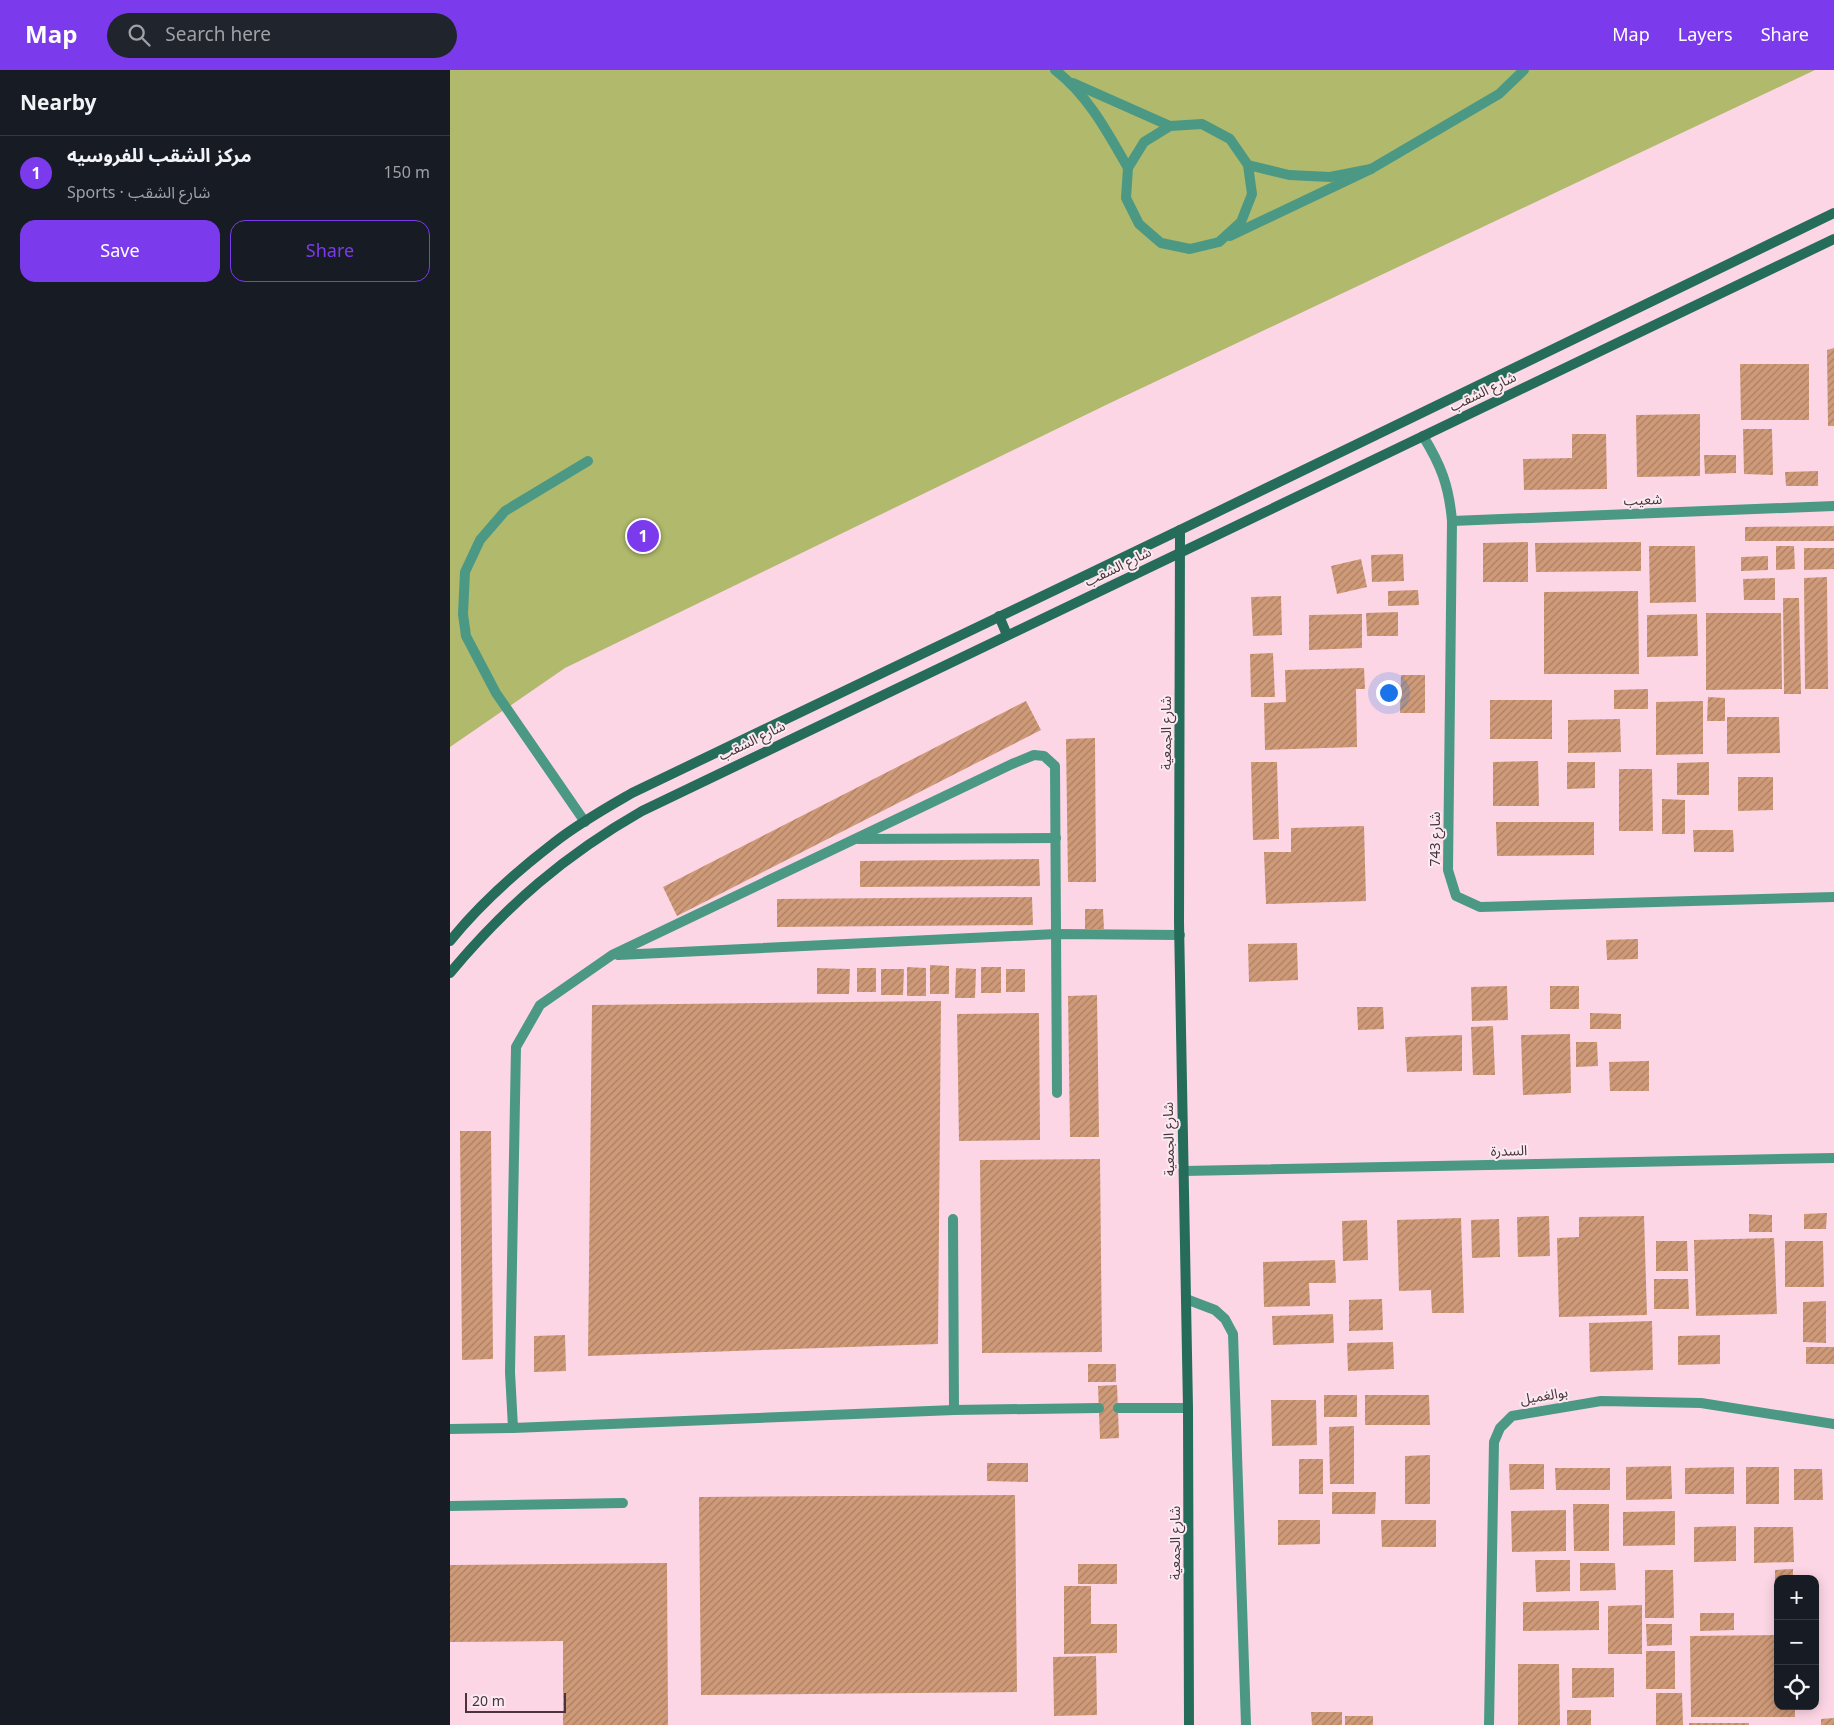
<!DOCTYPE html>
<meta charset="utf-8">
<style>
:root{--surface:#171b24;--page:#20242c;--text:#f1f3f6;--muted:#9ea1a6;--line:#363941;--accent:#7c3aed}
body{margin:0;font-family:Georgia,"Noto Sans Arabic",serif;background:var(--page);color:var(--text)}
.controls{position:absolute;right:15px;bottom:15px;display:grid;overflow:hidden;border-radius:10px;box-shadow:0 2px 12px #0003}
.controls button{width:45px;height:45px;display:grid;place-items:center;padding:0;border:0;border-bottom:1px solid var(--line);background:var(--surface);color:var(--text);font:25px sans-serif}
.scale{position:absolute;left:15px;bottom:12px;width:101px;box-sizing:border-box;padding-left:5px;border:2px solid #4b323c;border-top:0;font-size:14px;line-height:18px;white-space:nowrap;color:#4b323c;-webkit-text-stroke:4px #f9ebf0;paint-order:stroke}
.you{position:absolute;left:938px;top:622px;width:18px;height:18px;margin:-12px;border:4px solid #fff;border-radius:50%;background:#1a73e8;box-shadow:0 0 0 8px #1a73e833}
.badge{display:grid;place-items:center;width:32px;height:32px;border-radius:50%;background:var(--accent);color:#fff;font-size:16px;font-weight:700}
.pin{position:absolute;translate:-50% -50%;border:2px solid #fff;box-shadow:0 1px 5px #0006}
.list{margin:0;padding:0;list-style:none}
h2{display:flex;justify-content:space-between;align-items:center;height:65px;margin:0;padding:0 20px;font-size:21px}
h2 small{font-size:16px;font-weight:400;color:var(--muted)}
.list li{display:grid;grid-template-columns:32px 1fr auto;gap:15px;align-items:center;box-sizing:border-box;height:70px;padding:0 20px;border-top:1px solid var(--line)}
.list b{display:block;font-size:19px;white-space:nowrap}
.list p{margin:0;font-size:16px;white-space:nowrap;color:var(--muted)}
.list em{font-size:16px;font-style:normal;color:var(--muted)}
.actions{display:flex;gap:10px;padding:15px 20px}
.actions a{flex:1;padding:11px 0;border:1px solid var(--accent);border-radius:15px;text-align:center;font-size:18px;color:var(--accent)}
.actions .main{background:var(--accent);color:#fff}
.icon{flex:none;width:28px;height:28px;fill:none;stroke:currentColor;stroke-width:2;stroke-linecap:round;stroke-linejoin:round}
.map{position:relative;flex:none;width:1384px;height:1655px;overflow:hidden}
header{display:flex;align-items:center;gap:30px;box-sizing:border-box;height:70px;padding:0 25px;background:var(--accent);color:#fff}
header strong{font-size:24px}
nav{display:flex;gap:28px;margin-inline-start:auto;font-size:18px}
.search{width:350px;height:45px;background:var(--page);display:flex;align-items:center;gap:12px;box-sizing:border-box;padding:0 18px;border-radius:28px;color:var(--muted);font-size:19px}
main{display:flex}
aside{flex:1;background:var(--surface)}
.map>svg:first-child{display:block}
</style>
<header>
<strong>Map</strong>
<div class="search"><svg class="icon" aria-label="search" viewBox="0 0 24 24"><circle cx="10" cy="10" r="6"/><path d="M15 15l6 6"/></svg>Search here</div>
<nav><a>Map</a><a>Layers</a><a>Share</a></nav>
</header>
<main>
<aside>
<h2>Nearby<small></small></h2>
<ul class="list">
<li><span class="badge">1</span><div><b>مركز الشقب للفروسيه</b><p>Sports · شارع الشقب</p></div><em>150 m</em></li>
</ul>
<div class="actions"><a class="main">Save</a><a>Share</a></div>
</aside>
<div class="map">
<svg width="1384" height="1655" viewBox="0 0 1384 1655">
<defs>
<pattern id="building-hatch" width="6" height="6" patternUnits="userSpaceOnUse" patternTransform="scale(1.25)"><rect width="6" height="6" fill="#cf9a78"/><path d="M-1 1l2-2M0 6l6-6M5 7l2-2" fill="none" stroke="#aa7e64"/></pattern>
</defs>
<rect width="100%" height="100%" fill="#fdd6e5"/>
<!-- pitch -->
<path fill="#b1b96c" d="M0,0H1365L658,334L115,598L0,677Z"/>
<!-- building -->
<g fill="url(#building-hatch)">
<path d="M1384,278V356H1378L1377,280Z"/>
<path d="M1290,294H1359V350H1291Z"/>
<path d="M1250,344V406L1187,407L1186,345Z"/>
<path d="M1293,359H1322L1323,405L1294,404Z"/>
<path d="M1122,364H1156L1157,419L1074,420L1073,389L1122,388Z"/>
<path d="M1254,385H1286V403L1255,404Z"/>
<path d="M1368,401V416H1336L1335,402Z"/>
<path d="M1384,456V471H1295V457Z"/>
<path d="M1078,472V512H1033V473Z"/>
<path d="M1191,472V501L1086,502L1085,473Z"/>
<path d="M1199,476H1245L1246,532L1200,533Z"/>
<path d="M1326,476H1344L1345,499L1326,500Z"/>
<path d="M1354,478H1384V499L1354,500Z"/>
<path d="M953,484L954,511L922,512L921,485Z"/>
<path d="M1318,486V500L1291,501V487Z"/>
<path d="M911,489L917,517L887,524L881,496Z"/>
<path d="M1377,507L1378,619H1355L1354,508Z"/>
<path d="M1325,508V530H1294L1293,509Z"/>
<path d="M968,520L969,535L938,536V521Z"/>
<path d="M1188,521L1189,604H1094V522Z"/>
<path d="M831,526L832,565L803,566L801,527Z"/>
<path d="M1333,528H1349L1351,624H1334Z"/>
<path d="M948,542V566H917L916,543Z"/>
<path d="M1256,543H1331L1332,619L1256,620Z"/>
<path d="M912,544V578L859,580V545Z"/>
<path d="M1247,544L1248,586L1197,587V545Z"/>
<path d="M823,583L825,627H801L800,584Z"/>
<path d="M914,598L915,619H906L907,677L815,680L814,633L836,632L835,600Z"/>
<path d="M951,605H975V643H950Z"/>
<path d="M1198,619V639H1164V620Z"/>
<path d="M1258,627L1275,628V651H1257Z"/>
<rect x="1040" y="630" width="62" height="39"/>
<path d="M576,631L591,660L227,846L213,817Z"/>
<path d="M1253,631V684L1206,685V632Z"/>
<path d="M1277,647H1329L1330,683L1277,684Z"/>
<path d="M1170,649L1171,682L1118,683V650Z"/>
<path d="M645,668L646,812H618L616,669Z"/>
<path d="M1088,691L1089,736H1043V692Z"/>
<path d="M801,692H827L829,769L803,770Z"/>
<path d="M1117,692H1145V718L1117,719Z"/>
<path d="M1259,692V725H1227V693Z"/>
<path d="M1169,699H1202L1203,761H1169Z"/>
<path d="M1288,707H1323V740L1288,741Z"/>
<path d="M1212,729L1235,730V764H1212Z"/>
<path d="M1046,752H1144V785L1047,786Z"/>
<path d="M914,756L916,831L816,834L814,782H841V758Z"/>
<path d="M1243,760H1283L1284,782H1244Z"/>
<path d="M589,789L590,816L410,817V791Z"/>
<path d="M582,827L583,855L327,857V829Z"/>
<path d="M635,839H653L654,859H635Z"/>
<path d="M1188,869V889L1157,890L1156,870Z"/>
<path d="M847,873L848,910L799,912L798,874Z"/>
<path d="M480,895L499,896V924H480Z"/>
<path d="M457,897L476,898V926H457Z"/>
<rect x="531" y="897" width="20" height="26"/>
<path d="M367,898L400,899L399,924H367Z"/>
<rect x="407" y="898" width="19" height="24"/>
<path d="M506,898L526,899L525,928H505Z"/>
<path d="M431,899H454L453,925H431Z"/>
<rect x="556" y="899" width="19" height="23"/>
<path d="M1057,916L1058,950L1022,951L1021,917Z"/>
<rect x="1100" y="916" width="29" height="23"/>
<path d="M647,925L649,1067H620L618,926Z"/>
<path d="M491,931L488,1274L138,1286L142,935Z"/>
<path d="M907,937H933L934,959L908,960Z"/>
<path d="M589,943L590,1070L509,1071L507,944Z"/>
<path d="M1140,943L1171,944V959H1140Z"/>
<path d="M1043,956L1045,1005H1023L1021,957Z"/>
<path d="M1120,964L1121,1023L1073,1025L1071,965Z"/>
<path d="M1012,965V1001L957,1002L955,967Z"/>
<path d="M1126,972H1147L1148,996L1126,997Z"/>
<path d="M1199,991V1021H1160L1159,992Z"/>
<path d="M10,1061H41L43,1289L12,1290Z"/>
<path d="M650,1089L652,1282L532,1283L530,1090Z"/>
<path d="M1377,1143L1376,1159H1354V1144Z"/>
<path d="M1299,1144L1322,1145V1162H1299Z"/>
<path d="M1099,1146L1100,1186L1068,1187L1067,1147Z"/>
<path d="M1194,1146L1197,1245L1109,1247L1107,1168L1129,1167V1147Z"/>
<path d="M1011,1148L1014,1243H982L981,1220L949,1221L947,1150Z"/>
<path d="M1049,1149L1050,1187L1022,1188L1021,1150Z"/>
<path d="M917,1150L918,1190L893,1191L892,1151Z"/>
<path d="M1324,1168L1327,1244L1246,1246L1244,1170Z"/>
<path d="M1206,1171H1237L1238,1201H1206Z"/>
<path d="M1335,1171H1373L1374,1217H1335Z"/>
<path d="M885,1190L886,1213H859L860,1236L814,1237L813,1192Z"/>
<path d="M1204,1209H1238L1239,1239H1204Z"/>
<path d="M932,1229L933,1260L899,1261V1230Z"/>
<path d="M1376,1231V1273L1353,1272V1232Z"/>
<path d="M883,1244L884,1273L823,1275L822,1246Z"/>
<path d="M1202,1251L1203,1300L1140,1302L1139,1253Z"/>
<path d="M115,1265L116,1301L84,1302V1266Z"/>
<path d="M1270,1265V1294L1228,1295V1266Z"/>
<path d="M943,1272L944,1299L898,1301L897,1273Z"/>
<rect x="1356" y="1277" width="28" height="17"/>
<rect x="638" y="1294" width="28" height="18"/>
<path d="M667,1315L669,1368L650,1369L648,1316Z"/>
<rect x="874" y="1325" width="33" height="22"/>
<path d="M915,1325H979L980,1355H915Z"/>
<path d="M821,1330H866L867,1375L822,1376Z"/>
<path d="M904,1356V1414H880L879,1357Z"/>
<path d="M980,1385V1434H955V1386Z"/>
<rect x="849" y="1389" width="24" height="35"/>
<path d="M537,1393H578V1412L537,1411Z"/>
<path d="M1059,1394H1094V1419L1060,1420Z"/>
<path d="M1221,1396L1222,1429L1176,1430V1397Z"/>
<path d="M1284,1397V1424H1235V1398Z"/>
<rect x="1296" y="1397" width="33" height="37"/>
<path d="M1105,1398H1160V1420H1106Z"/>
<path d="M1344,1399H1372L1373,1430H1344Z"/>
<path d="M882,1422H926L925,1444H882Z"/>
<path d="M565,1425L567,1622L251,1625L249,1427Z"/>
<path d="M1123,1434H1159V1481H1124Z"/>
<path d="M1116,1440V1481L1062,1482L1061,1441Z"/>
<path d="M1225,1441V1475L1173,1476V1442Z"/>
<path d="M828,1450H870V1474L828,1475Z"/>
<path d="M931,1450H986V1477H932Z"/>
<path d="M1286,1456V1491L1244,1492V1457Z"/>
<path d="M1304,1457H1343L1344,1492L1304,1493Z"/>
<path d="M1085,1490H1120V1521L1086,1522Z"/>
<path d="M217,1493L218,1655H113V1571L0,1572V1495Z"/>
<path d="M1130,1493H1165L1166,1520L1130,1521Z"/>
<rect x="628" y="1494" width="39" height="20"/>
<path d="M1343,1499V1509H1328V1526H1325V1500Z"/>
<path d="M1195,1500H1223L1224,1548H1195Z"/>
<path d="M614,1516H641V1554H667V1583L614,1584Z"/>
<path d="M1149,1531V1560L1073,1561V1532Z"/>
<path d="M1192,1535V1584H1158V1536Z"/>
<path d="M1250,1543H1284V1560L1250,1561Z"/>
<path d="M1196,1554H1222V1575L1197,1576Z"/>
<path d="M1328,1565V1636H1345V1647H1241L1240,1566Z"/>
<rect x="1196" y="1581" width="29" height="38"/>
<path d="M646,1586L647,1645L604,1646L603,1587Z"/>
<path d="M1068,1594H1109L1110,1655H1068Z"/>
<path d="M1122,1598H1164V1627L1122,1628Z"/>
<path d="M1206,1623H1232L1233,1655H1206Z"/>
<rect x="1117" y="1640" width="24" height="15"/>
<path d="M861,1642H892V1655H862Z"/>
<rect x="895" y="1646" width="28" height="9"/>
<path d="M1384,1648V1655H1371V1649Z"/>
<rect x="1239" y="1653" width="60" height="2"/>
</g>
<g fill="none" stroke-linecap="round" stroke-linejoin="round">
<!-- lane -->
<g stroke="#4b9984" stroke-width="10">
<path d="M605,0C638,25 658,63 678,98"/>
<path d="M623,13L720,56"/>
<path d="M798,95L802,124L791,152L769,172L740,179L711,173L689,154L676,128L678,98L694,72L720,56L752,54L780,69L798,95L839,105L880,107L921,99"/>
<path d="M780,166L921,99L1049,24L1074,0"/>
<path d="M135,752L46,623L16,566L13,544L15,502L30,470L55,441L138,391"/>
<path d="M408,769L606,768"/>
<path d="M168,885L606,864L730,865"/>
<path d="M607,1023L605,696L594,686L584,685L562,694L162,885L90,935L66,977L60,1302L63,1358L504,1340L649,1338"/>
<path d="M503,1149L504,1340"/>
<path d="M736,1229L765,1240L775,1249L783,1264L796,1655"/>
<path d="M668,1338H738"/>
<path d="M0,1359L63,1358"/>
<path d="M0,1436L173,1433"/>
</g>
<!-- street -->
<g stroke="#4b9984" stroke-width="10">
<path d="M973,366C991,395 999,416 1002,451L998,800L1006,826L1030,837L1384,827"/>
<path d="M1002,451L1384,436"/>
<path d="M734,1101L1384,1088"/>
<path d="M1039,1655L1044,1372L1050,1358L1062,1346L1151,1331L1251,1333L1384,1354"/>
</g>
<!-- secondary -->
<g stroke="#256c5b" stroke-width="10">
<path d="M730,460L729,852L738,1338L739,1655"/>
<path d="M549,546L557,565"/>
<path d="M0,871C30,834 67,801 105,772C129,753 156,738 182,723L730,460L1384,143"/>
<path d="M0,903C57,835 115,785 192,741L1384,169"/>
</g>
</g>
<g text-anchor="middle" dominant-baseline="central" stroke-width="4" stroke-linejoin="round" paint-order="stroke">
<!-- street labels -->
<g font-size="14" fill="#4b323c" stroke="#f9ebf0">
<text transform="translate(1033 322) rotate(-26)">شارع الشقب</text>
<text transform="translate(1193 430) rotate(-2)">شعيب</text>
<text transform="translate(668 497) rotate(-26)">شارع الشقب</text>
<text transform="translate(716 663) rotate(-90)">شارع الجمعية</text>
<text transform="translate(302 671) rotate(-26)">شارع الشقب</text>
<text transform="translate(985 769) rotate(-90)">شارع 743</text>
<text transform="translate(719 1069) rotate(-91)">شارع الجمعية</text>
<text transform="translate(1059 1081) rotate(-1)">السدرة</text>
<text transform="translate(1094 1326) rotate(-9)">بوالغميل</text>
<text transform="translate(725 1473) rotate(-90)">شارع الجمعية</text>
</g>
</g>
</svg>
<div class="controls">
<button>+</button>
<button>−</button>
<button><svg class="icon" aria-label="locate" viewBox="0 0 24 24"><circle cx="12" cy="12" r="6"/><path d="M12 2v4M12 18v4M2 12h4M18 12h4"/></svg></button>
</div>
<div class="scale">20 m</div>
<div class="you"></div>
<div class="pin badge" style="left:193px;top:466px">1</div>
</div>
</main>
